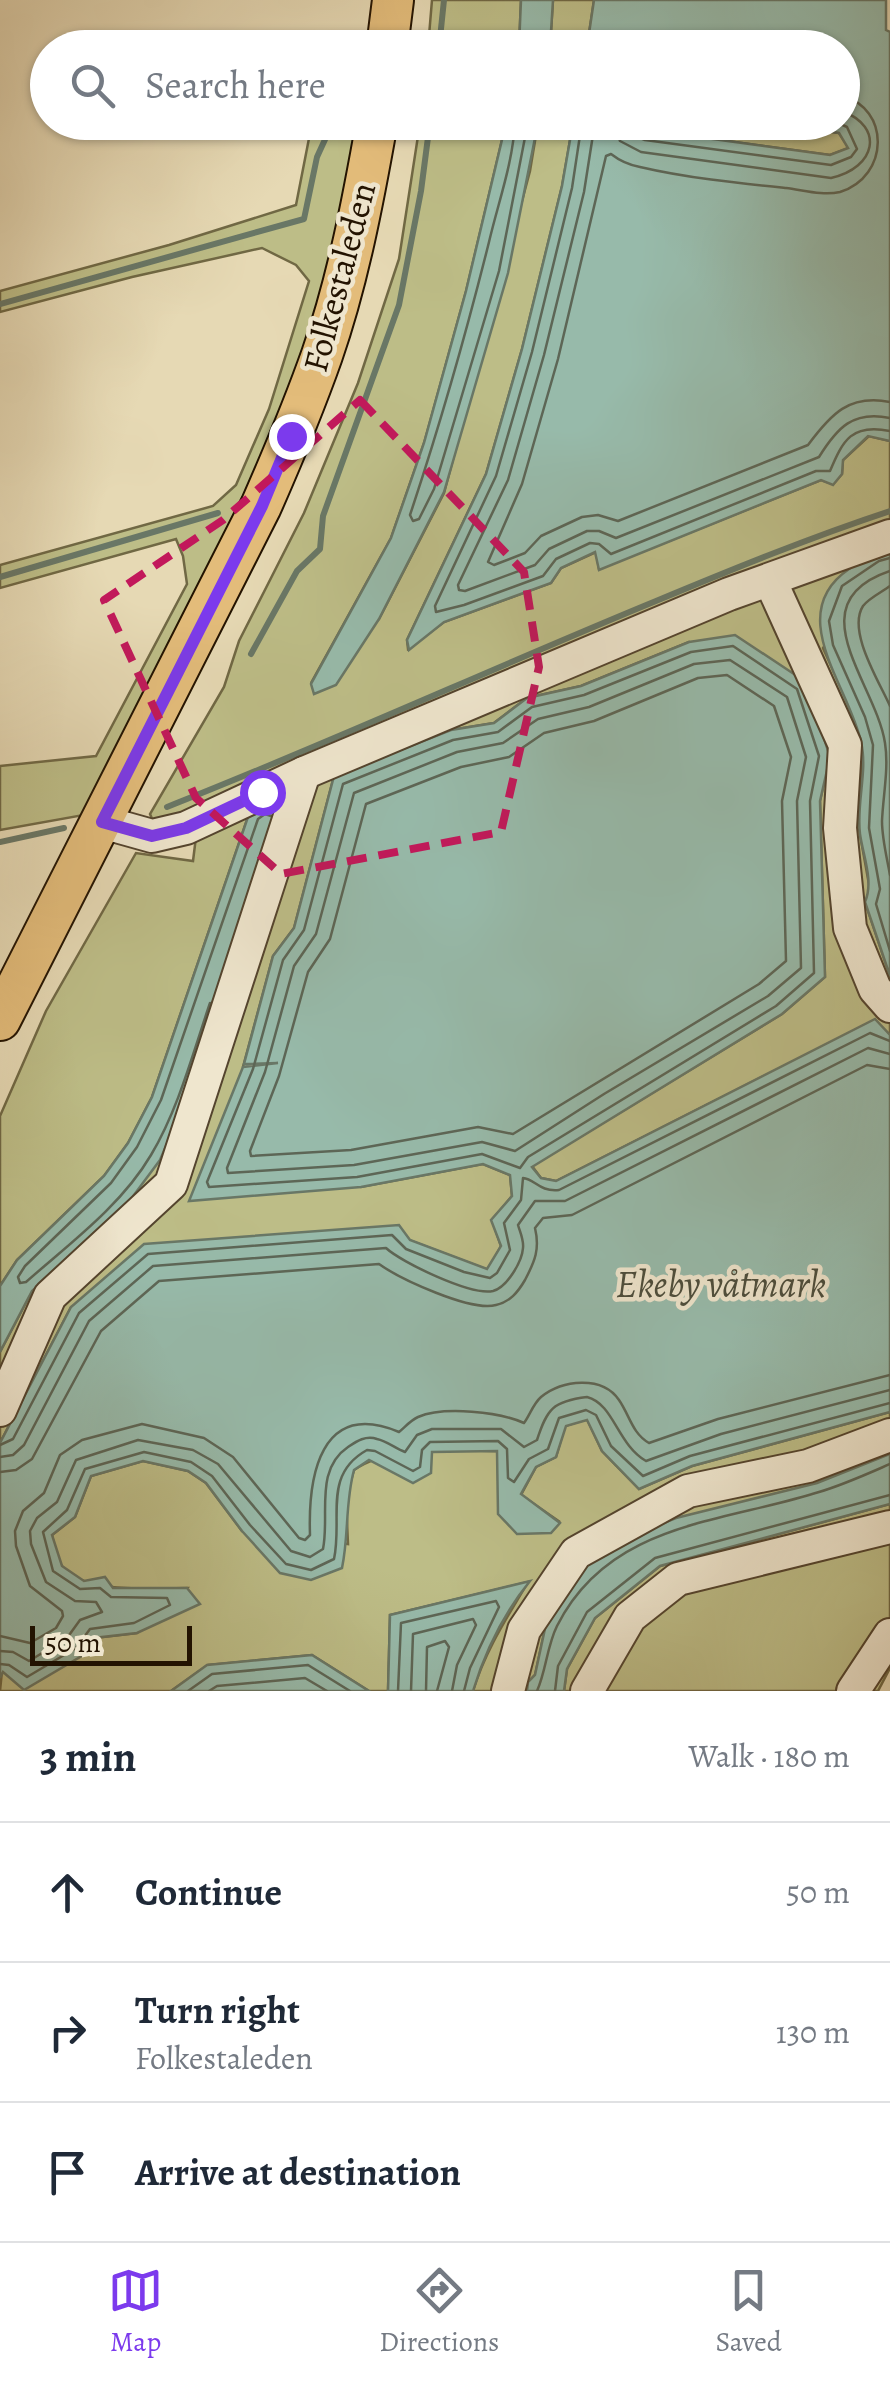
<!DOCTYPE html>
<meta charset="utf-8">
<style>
:root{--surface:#fff;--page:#f6f6f7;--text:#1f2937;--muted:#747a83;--line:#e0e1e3;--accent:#7c3aed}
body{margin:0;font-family:Alegreya,serif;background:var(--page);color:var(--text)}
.scale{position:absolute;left:30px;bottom:25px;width:162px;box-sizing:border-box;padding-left:10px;border:5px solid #231301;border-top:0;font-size:28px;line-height:35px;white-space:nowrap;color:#231301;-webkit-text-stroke:8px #efe6ce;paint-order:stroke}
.stop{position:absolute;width:30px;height:30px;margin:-22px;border:8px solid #7c3aed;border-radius:50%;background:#fff}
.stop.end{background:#7c3aed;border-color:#fff;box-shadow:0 2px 10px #0008}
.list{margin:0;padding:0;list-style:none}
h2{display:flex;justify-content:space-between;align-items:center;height:130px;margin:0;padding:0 40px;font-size:42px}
h2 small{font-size:32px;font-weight:400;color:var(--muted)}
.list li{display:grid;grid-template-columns:65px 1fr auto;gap:30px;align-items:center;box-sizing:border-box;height:140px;padding:0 40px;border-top:2px solid var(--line)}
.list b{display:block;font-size:38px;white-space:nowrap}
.list p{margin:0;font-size:32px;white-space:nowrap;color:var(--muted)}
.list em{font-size:32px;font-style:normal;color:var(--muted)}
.icon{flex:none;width:55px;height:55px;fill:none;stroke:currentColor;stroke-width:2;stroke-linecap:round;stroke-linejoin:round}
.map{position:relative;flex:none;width:890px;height:1691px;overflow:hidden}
.search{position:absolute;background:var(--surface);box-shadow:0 2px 8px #0004;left:30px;right:30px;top:30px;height:110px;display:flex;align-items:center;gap:25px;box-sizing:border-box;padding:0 35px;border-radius:55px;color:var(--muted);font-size:38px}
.sheet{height:550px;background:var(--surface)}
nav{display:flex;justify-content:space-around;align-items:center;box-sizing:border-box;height:140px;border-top:2px solid var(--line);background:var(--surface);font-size:28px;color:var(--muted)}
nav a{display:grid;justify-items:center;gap:5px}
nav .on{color:var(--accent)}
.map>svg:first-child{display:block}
</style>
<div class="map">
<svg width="890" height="1691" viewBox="0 0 890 1691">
<rect width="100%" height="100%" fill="#e6d9b4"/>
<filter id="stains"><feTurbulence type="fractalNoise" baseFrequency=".002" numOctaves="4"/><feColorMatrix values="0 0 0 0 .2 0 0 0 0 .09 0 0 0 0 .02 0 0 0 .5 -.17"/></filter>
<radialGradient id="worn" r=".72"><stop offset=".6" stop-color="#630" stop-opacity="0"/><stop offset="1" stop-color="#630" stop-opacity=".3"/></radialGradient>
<!-- green -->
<g fill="#bdbd87" stroke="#706844" stroke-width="2.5">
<path d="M432,0H521L519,47L428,48Z"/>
<path d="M553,0H594L587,47L550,48Z"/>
<path d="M312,123H361L344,221L298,372L254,484L84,815L0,830V766L96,756L187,584L183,556L176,539L0,588V565L213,506L236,485L269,409L309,281L296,265L262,248L132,277L0,312V291L169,245L296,205Z"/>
<path d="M420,123H506L466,291L424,443L391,538L311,683L379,619L444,493L530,171L538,123H573L562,186L522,349L486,474L407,640L408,649L444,622L551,583L561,568L596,552L599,569L821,480L833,484L842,474L843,460L869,436L890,441V548L823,648L856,721L863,748L859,829L870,890L865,902L890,976V1035L875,1020L556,1181L541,1178L532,1166L782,1014L825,977L820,801L830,756L689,642L581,686L527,698L494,723L451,730L334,776L294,928L273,956L243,1067L361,1187L483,1164L510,1175L512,1196L492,1220L501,1246L488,1270L409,1240L71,1307L0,1443V1352L32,1291L125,1207L250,811L152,1097L128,1143L104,1176L17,1260L0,1286V1116L46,1011L136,853L193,861L196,837L153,821L150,814L224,687L239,641L304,513L358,383L399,259Z"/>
<path d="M623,123H770L839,133L849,148L830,155L647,130Z"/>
<path d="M890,1412V1454L817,1483L546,1624L535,1675L528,1682L527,1691H473C485,1651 508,1616 528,1582L390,1615L388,1691H369L312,1655L208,1665L171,1691H0L2,1671L94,1638L137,1633L187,1588C154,1588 83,1595 62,1566C56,1559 54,1544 52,1535L75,1517L91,1476L143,1461L188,1471L206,1483L242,1531L348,1544L346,1499L354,1470C392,1444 453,1451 498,1451L499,1514L560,1522L521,1495L536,1467L556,1457L565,1426L587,1419L602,1451L639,1489L692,1466Z"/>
<path d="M890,1504V1668L878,1691H564L567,1669L595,1618L660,1566Z"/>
</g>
<!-- water -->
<g fill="#97baaa" stroke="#697766" stroke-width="2.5">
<path d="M521,0H553L550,47H519Z"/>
<path d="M594,0H886V30L890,32V441L868,436L843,460L842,474L833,485L821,480L599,570L595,552L561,568L551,583L444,622L409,650L407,640L486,474L522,349L562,186L573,123H623L647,130L830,155L848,148L839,133L770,123L842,122V48L587,47Z"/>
<path d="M506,123H538L508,273L444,492L379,619L336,685L314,694L311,684L391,538L424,443L466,291Z"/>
<path d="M890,548V976L865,902C874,881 863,856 860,834C856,804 868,771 861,742C849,686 783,614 849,569C863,559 874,552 890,548Z"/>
<path d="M735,635L806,682L830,757L820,801L825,977L782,1014L532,1167L541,1178L556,1181L875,1019L890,1035V1412L692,1466L639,1489L602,1451L587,1420L566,1426L556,1457L536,1467L521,1494L560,1523L551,1533L517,1534L498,1514L497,1451L432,1452L431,1473L413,1483L369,1460L354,1470C345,1503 349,1535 342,1568L311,1580L280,1573L242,1531L206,1483L188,1471L143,1461L91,1476L75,1517L52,1535L62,1566L84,1581L105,1577L113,1588H187L200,1604L137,1633L94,1638L85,1654L24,1690L3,1672L0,1678V1443L71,1307L144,1244L399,1225L410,1240L487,1269L501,1246L491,1220L512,1196L510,1175L483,1164L361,1187L189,1201L243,1067L278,1063L244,1064L273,956L294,928L334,776L451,730L494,723L527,698L581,686L689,642Z"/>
<path d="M281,802L195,1078L160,1160L125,1207L32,1291L0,1352V1286L17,1260L104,1176L128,1143L152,1097L250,811Z"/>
<path d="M890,1454V1504L660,1566L595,1618L567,1669L564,1691H527L528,1682L535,1675L546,1624L587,1565L634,1535L676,1518L817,1483Z"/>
<path d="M530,1581C504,1613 485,1652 473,1691H388L390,1615Z"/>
<path d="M312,1655L369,1691H171L207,1665Z"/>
</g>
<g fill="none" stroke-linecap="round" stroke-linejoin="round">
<!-- shore -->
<g stroke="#5d6656" stroke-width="2.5">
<path d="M842,96C890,108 890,176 840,192C823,196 803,190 786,188C737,183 687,178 640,167C629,165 620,161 611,154L606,156L558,359L522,484L488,562L494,565L525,553L541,536L582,517L598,515L618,521L808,445C831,414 849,394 890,402"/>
<path d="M515,122C513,163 498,203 489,242C466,334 440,425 410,515L413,521L419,519L434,489L499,271L528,122"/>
<path d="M582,122L572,188L532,352L496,476L435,606L436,612L464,605L543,576L556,559L590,543L599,544L611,554L816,471H830C843,440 852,423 890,431"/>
<path d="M595,122L584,192L544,355L508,480L458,585L459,590L465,591L535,565L549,549L587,531H599L616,538L819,457C837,428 853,410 890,418"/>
<path d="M614,122L620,141L641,152L831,178C876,168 885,127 842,111"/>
<path d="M627,122L630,134L645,140L831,165L851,157L857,149L847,127L836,122"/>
<path d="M890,558L879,561L842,586L829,621L833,645L865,717L873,745L869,828L880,889L876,904L890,951"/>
<path d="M890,571C795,603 876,683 885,743C889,768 883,796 882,821C882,839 887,858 890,875"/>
<path d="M890,586C882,592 869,598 863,606C847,631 879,681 890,706"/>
<path d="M733,646L797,689L819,756L810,801L814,973L776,1006L528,1157L520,1168L482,1154L357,1177L209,1187L207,1182L253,1069L283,960L304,930L343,784L453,740L498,732L532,707L584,695L691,652Z"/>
<path d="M730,660L787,697L806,757L797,801L801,968L768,996L604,1094L515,1151L482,1142L354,1165L228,1173L227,1168L265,1072L294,966L316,934L354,793L457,752L503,743L538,719L589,707L694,664Z"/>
<path d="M727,675L774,706L791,757L782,801L786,961L759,984L513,1134L478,1127L351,1150L251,1156L250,1151L279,1076L308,972L330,939L366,804L461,767L509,757L544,733L594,721L698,678Z"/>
<path d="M210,1003C193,1053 178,1110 151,1155C121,1206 69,1244 26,1282L20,1283L18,1277L25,1266L111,1183L137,1147L161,1100L258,819L265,814L271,816"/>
<path d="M0,1445L13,1439L79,1313L148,1254L392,1235L406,1249L464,1272L490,1278L497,1273L510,1250L504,1223L521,1200L523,1178C535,1179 539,1192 559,1190L870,1033L890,1041"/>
<path d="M0,1457L13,1455L24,1445L89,1321L153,1266L386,1248C401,1262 471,1296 493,1291C507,1287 522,1262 523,1248C524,1240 520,1232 518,1225L535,1201H565L868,1048L890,1054"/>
<path d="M0,1472L16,1470L32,1459L101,1331L159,1281L379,1264C400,1279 471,1312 496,1305C510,1302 518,1292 525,1280C535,1261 540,1249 535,1228L543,1218L572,1215L867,1065L890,1069"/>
<path d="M0,1636L30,1643L56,1628L63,1616L62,1611L30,1586L16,1546L15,1531L23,1511L44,1493L60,1455L82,1440L142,1424L204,1438L233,1457L299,1538L305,1540L310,1535C308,1477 320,1399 399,1432C405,1427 411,1420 418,1417C444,1406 500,1412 524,1423C530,1415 533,1404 541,1397C562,1380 602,1375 619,1400C630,1416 632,1433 649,1443L718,1419L890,1375"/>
<path d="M0,1651L13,1652L29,1661L67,1638L80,1620L102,1612L96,1602L75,1601L46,1582L31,1544L30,1531L37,1518L57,1502L76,1460L138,1440L193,1450L218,1464L291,1551L310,1557L323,1549C330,1515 314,1470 348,1447C357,1441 366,1435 377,1439C387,1441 396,1449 405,1452L417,1435L432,1429H501L524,1447L537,1440C547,1409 553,1401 587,1397C614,1404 617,1444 646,1461L721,1434L890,1390"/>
<path d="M0,1664L9,1665L27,1677L76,1648L90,1629L134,1623L170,1605L167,1598L111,1597L100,1588L80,1589L53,1571L43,1532L67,1510L85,1469L144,1452L191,1462L212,1476L250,1525L286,1564L311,1570L334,1559C343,1518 322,1475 367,1450L375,1451L413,1471L420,1467L422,1450L430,1442L498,1441L507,1449L508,1478L514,1482L529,1459L548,1449L559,1418L586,1410L596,1415L611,1446L643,1476L690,1456L890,1403"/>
<path d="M188,1691L212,1674L308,1665L350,1691"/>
<path d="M209,1691L217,1686L305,1678L327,1691"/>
<path d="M398,1691L401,1623L496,1601L499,1607L470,1668L464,1691"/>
<path d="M411,1691L413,1634L473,1619L476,1625L457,1665L452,1691"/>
<path d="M426,1691L427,1647L445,1641L449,1647L437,1691"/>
<path d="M537,1691C546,1671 547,1646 557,1626C609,1522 722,1523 819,1492C843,1485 867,1474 890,1464"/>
<path d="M555,1691L558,1666L587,1612L655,1558L890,1495"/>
</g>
<!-- stream -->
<g stroke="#697766" stroke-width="6">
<path d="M439,48L444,0"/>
<path d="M0,304L304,219L317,157L333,122"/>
<path d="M0,577L218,513"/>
<path d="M251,654L297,571L320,549L323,516L399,305L421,191L430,122"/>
<path d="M167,807C332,742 493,668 656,601C733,569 811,537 890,511"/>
<path d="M0,842L64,828"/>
</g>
<defs>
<g id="minor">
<path d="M770,580L845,745L840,828L850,928L875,989L890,1006"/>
<path d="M102,822L152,836L186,828L304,773L729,594L890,536"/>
<path d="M0,1410L50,1296L171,1184L304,773"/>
<path d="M508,1691L524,1630L576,1553L688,1491L808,1466L890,1435"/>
<path d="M587,1691L630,1617L678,1579L890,1527"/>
<path d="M853,1691L890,1635"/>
</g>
<g id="major">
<path d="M387,48L393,0"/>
<path d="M0,1020L261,506C283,456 304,406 322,355C348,280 363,201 377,122"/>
</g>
</defs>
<!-- minor casing -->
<use href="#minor" stroke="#54442e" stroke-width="36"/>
<!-- major casing -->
<use href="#major" stroke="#231301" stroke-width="44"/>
<!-- minor -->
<use href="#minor" stroke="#efe6ce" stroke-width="32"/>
<!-- major -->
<use href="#major" stroke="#e3bc7a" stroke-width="40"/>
</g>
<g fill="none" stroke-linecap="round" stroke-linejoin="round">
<!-- route -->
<path stroke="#7c3aed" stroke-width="12" d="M262,792L186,828L152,836L102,822L262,506L291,436"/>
</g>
<!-- marked area -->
<path fill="none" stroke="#c2185b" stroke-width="8" stroke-dasharray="20 12" stroke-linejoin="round" d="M360,400L524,572L539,667L501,832L281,874L196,798L104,600L223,520Z"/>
<g text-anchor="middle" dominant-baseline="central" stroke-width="9" stroke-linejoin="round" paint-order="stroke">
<!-- street labels -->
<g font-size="35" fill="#231301" stroke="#efe6ce">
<text transform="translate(339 277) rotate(-75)">Folkestaleden</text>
</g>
<!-- water labels -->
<g font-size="38" font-style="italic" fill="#4c4d3c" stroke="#efe6ce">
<text x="721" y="1284">Ekeby våtmark</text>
</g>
</g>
<rect width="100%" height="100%" filter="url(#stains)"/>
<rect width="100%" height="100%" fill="url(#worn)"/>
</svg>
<div class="scale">50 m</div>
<div class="stop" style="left:262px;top:792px"></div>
<div class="stop end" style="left:291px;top:436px"></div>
<div class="search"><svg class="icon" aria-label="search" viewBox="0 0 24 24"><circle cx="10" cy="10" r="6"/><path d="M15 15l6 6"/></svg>Search here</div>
</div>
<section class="sheet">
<h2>3 min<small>Walk · 180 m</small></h2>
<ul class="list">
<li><svg class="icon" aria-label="ahead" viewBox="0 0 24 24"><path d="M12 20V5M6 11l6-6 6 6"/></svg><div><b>Continue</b></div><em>50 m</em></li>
<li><svg class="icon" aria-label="right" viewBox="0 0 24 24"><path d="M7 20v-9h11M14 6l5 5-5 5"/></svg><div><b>Turn right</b><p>Folkestaleden</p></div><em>130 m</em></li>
<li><svg class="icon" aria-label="arrive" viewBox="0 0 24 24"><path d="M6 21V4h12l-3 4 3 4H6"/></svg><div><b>Arrive at destination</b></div></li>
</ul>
</section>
<nav>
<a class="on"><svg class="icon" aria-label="map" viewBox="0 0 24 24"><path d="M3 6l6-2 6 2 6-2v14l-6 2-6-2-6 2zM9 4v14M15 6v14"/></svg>Map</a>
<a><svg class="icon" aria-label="directions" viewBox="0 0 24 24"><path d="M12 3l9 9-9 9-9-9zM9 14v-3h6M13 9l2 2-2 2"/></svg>Directions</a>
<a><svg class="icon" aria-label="saved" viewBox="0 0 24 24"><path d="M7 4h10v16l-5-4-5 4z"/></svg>Saved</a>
</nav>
